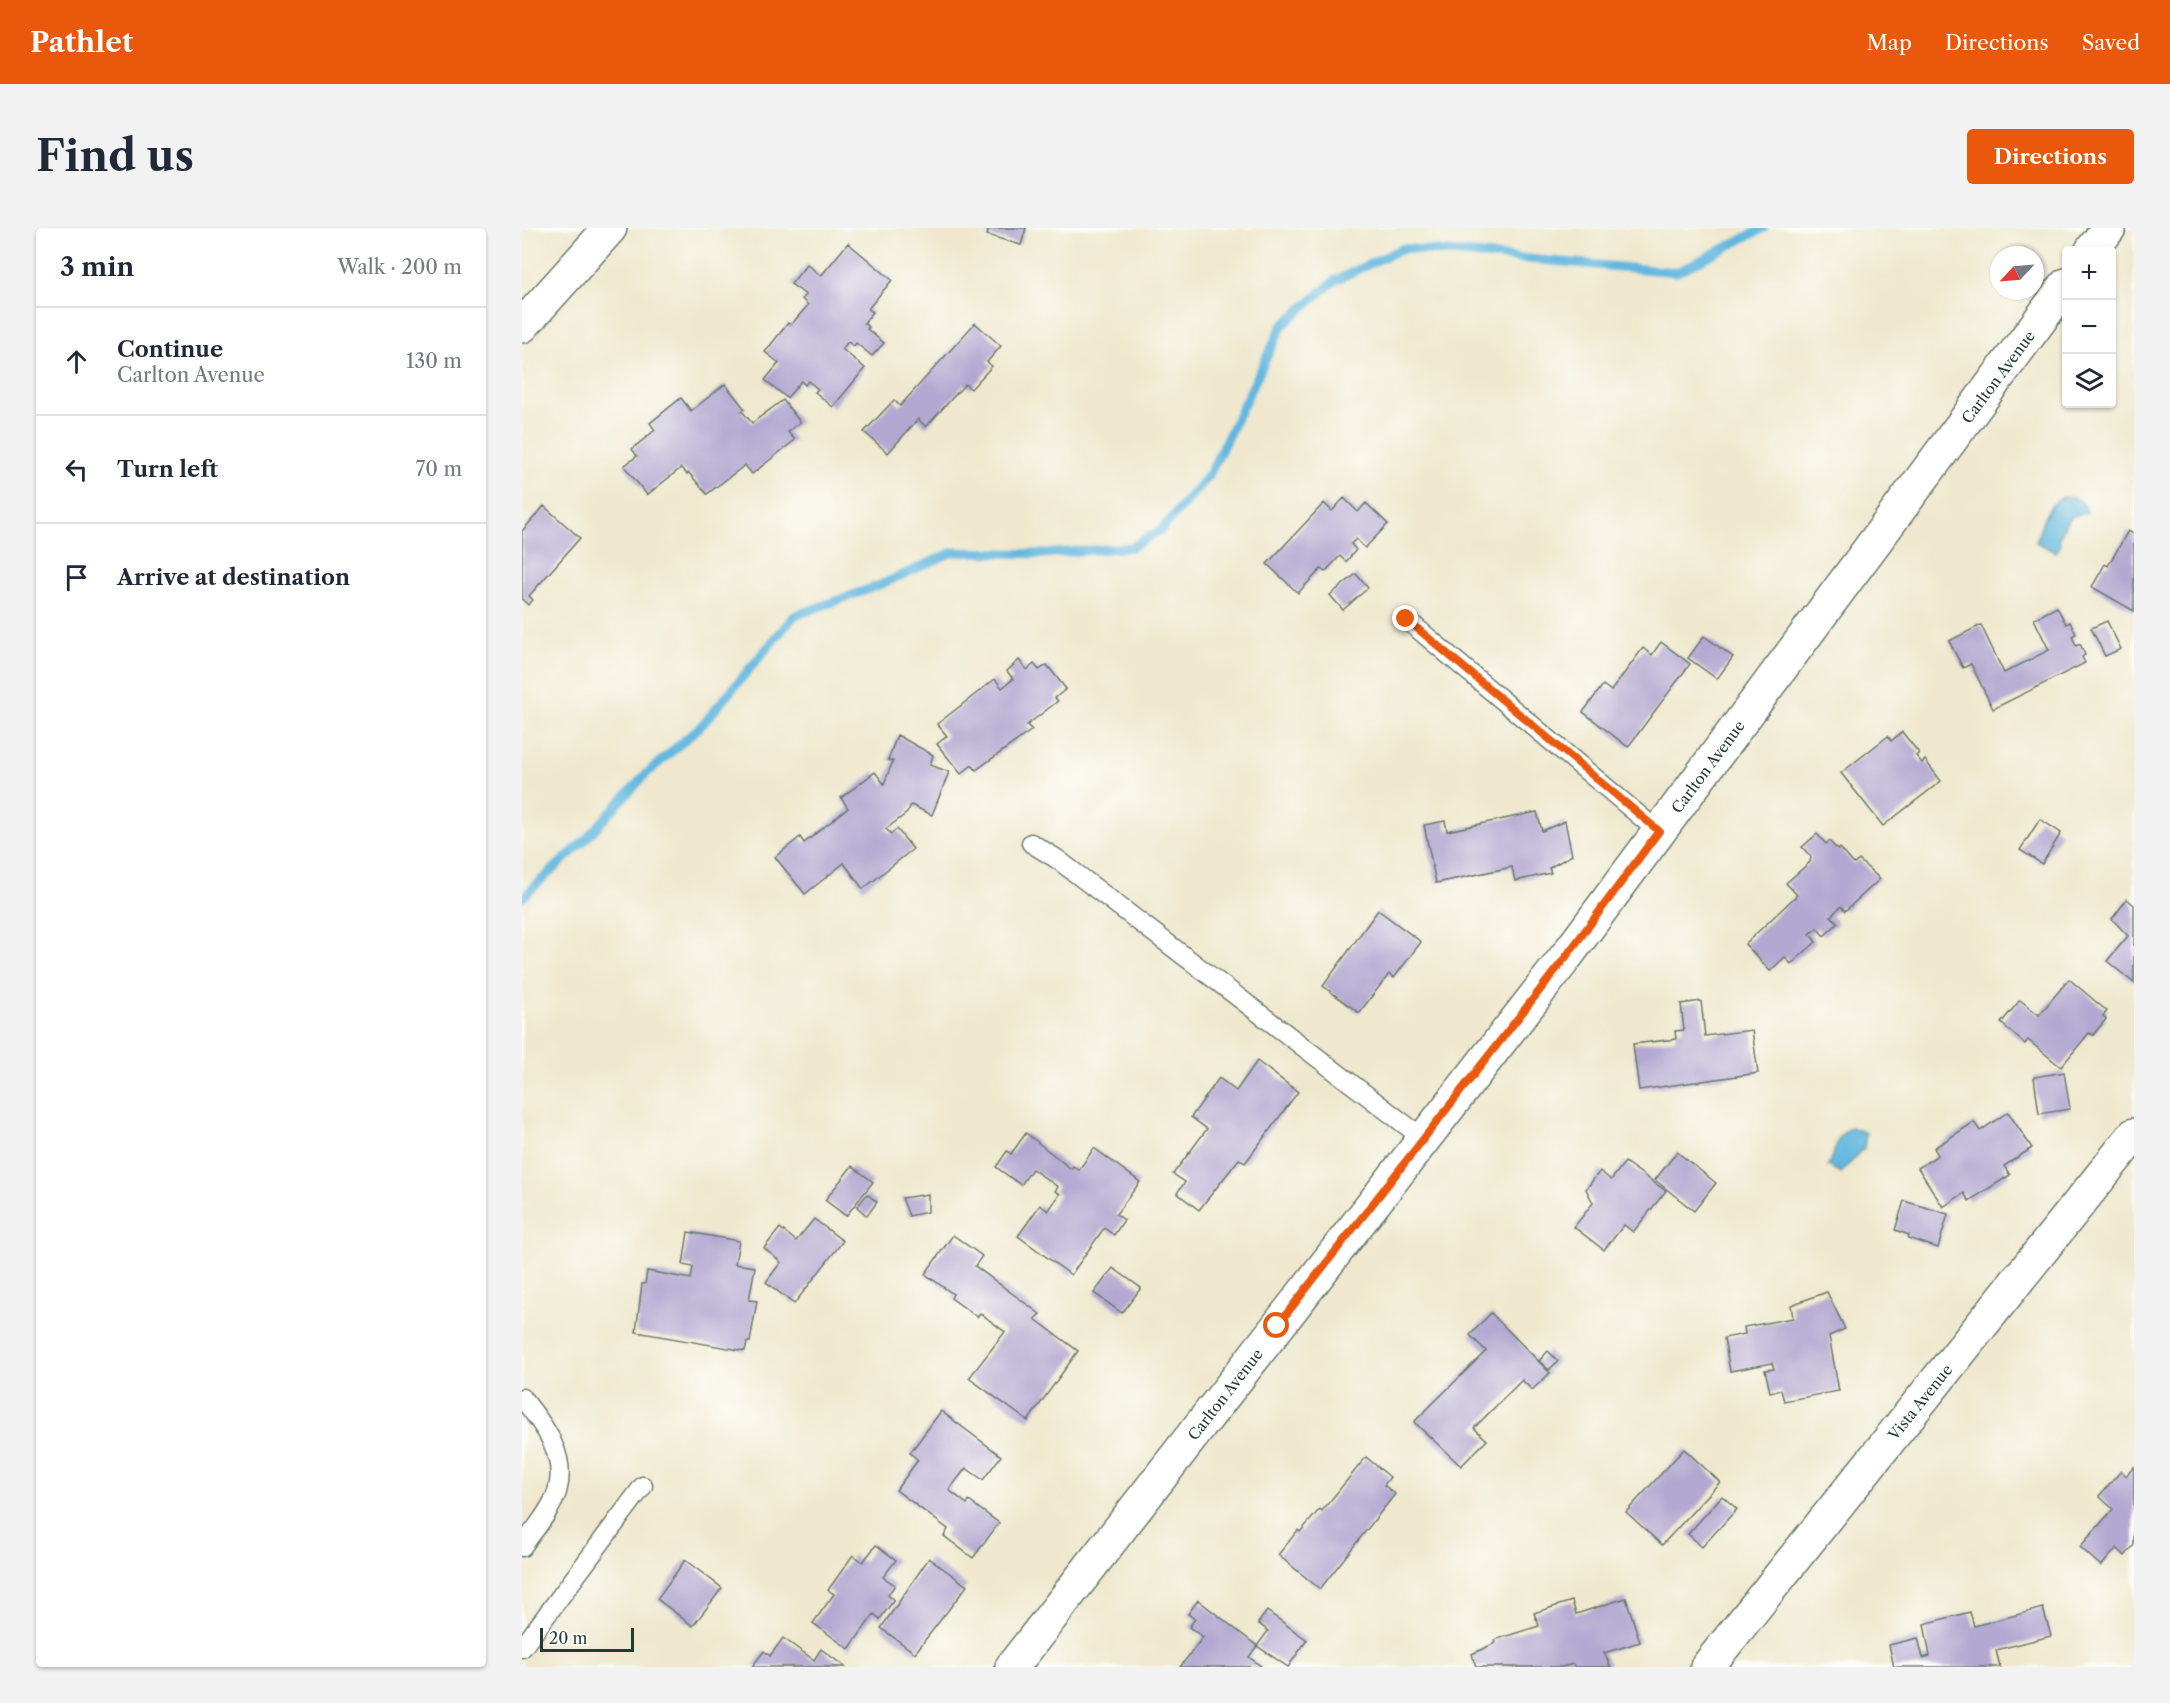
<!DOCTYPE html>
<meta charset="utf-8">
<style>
:root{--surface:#fff;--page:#f2f2f3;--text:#1f2937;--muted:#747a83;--line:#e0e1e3;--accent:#ea580c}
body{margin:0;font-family:"Libre Caslon Text",serif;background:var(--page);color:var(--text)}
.controls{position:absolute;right:18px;top:18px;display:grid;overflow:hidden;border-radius:6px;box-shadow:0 2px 4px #0004}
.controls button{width:54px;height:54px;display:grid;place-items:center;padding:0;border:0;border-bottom:2px solid var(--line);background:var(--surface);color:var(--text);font:30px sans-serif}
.compass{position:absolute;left:1468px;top:18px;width:54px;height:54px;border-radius:50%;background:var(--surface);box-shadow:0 2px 4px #0004;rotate:244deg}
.scale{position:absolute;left:18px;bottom:15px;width:94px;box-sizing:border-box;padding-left:6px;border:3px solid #1f3d34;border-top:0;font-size:16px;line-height:21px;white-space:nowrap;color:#1f3d34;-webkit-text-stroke:4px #fdfcf7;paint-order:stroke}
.stop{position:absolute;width:18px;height:18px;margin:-14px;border:4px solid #ea580c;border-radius:50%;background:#fff}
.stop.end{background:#ea580c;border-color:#fff;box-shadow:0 2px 6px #0008}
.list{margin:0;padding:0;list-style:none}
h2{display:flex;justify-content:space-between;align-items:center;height:78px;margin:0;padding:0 24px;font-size:26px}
h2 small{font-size:20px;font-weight:400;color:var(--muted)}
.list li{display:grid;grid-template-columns:39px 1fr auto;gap:18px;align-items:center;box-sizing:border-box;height:108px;padding:0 24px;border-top:2px solid var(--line)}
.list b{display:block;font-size:22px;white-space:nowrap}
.list p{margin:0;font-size:20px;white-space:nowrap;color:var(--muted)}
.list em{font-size:20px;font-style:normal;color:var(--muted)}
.icon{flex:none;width:33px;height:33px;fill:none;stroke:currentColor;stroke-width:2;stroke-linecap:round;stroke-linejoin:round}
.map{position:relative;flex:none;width:1612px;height:1439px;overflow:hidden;border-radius:6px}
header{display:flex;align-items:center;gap:36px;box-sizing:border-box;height:84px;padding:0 30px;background:var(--accent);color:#fff}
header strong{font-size:28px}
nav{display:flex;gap:33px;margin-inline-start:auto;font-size:21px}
.intro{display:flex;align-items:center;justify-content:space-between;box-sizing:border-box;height:144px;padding:0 36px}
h1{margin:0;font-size:42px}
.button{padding:15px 27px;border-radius:6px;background:var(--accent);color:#fff;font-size:21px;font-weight:700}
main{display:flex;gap:36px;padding:0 36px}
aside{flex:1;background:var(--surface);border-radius:6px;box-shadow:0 2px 4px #0004}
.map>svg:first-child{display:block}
</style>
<header>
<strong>Pathlet</strong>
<nav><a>Map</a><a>Directions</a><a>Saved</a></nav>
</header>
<div class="intro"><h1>Find us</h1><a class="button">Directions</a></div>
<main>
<aside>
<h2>3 min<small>Walk · 200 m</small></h2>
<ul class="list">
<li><svg class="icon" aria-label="ahead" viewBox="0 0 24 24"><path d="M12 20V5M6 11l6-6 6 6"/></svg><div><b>Continue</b><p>Carlton Avenue</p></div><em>130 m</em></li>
<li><svg class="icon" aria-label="left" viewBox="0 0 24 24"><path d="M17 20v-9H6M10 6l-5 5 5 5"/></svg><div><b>Turn left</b></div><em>70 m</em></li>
<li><svg class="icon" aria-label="arrive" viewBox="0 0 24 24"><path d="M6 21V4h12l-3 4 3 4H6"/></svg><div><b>Arrive at destination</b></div></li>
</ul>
</aside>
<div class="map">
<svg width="1612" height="1439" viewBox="0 0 1612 1439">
<rect width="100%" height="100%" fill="#fdfcf7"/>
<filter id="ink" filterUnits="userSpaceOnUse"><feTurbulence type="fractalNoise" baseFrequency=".0167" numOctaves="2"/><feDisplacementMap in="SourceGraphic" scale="12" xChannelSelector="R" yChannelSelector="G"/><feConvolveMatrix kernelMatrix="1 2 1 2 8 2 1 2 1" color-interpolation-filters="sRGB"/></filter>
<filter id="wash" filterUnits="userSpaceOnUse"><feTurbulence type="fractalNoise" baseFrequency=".008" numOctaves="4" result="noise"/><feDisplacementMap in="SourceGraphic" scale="24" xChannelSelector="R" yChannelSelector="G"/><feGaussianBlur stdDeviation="1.35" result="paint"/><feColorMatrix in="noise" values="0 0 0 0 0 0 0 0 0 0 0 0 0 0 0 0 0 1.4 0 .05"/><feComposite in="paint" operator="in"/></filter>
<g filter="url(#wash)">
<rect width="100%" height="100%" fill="#efe8ce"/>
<!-- water -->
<g fill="#62b7df" stroke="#407a8a" stroke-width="1.5">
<path d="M1541,269C1552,269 1563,271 1565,285L1551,288L1544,295L1537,312L1539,317L1534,324L1514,314C1520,296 1523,278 1541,269Z"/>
<path d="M1329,899L1344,905L1342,920L1319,945L1306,938L1318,908Z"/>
</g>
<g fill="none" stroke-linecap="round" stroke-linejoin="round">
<!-- stream -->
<path stroke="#62b7df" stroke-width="9" d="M0,670L63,612L123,547L181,496L272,388L358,357L431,324L521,326L610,319L640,301L687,247L760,98L812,53L881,20L1155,44L1242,0"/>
</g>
<g id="blocks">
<!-- building -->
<g fill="#b3a8d1">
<path d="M467,0H504L499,17L465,7Z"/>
<path d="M326,15L370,52L346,81L351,84L342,95L347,99L345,101L362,115L350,128L334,115L332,118L326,114L320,121L343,140L311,179L293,164L296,161L286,153L283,157L279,153L265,170L243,152L257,135L243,124L266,95L269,97L286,77L280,71L284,67L269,56L285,36L299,48Z"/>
<path d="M453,95L479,118L465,134L470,138L449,161L443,156L404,199L396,191L366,225L342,204L372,172L378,178Z"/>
<path d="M203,156L223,181L220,183L230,195L261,172L278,194L266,204L273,212L230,246L223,237L185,266L167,245L165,246L159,240L125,267L102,238L115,228L110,221L133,202L128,195L159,170L169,183Z"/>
<path d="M822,270L836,284L844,275L866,296L843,320L834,311L829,316L834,322L824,334L818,328L803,344L799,341L776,365L745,336L802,275L810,283Z"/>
<path d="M22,278L58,310L7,368L11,372L6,377L0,371V303Z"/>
<path d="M1606,303L1612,306V383L1570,359L1583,336L1586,338Z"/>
<path d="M834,346L846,360L821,382L808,367Z"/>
<path d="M1535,379L1544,396L1548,394L1554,406L1550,408L1554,418L1558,416L1563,427L1560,429L1563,435L1471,481L1449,436L1441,440L1427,413L1459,397L1482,445L1527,422L1512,391Z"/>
<path d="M1585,393L1599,421L1583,428L1569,400Z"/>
<path d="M1182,408L1211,429L1195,451L1166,430Z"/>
<path d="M1139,414L1168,436L1106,519L1061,484L1081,457L1089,463L1121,420L1130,427Z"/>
<path d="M497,432L505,442L512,436L517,442L525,437L544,461L533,470L536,473L505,497L510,502L454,542L450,537L439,546L415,516L425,508L415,496L473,451L480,460L491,451L485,443Z"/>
<path d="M1380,504L1397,525L1394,528L1400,535L1403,532L1419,553L1361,598L1319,545L1366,508L1369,513Z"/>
<path d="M375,507L411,527L408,537L427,544L410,587L389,577L385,585L364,601L369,606L375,601L391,621L341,661L322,635L283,666L253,629L278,609L282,615L326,580L319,570L353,544L362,556L371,533L366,532Z"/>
<path d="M1015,584L1020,603L1043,593L1050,627L1027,640L1029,645L993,653L990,639L914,655L902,597L923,593L925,603Z"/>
<path d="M1518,591L1539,605L1520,636L1498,622Z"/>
<path d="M1295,606L1304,616L1307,613L1316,622L1318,620L1332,636L1337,632L1358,651L1323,683L1319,678L1309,688L1316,695L1302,708L1295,700L1288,706L1294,714L1269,736L1263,729L1248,743L1223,716L1275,667L1264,655L1288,634L1289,629L1280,619Z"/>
<path d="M1605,671L1612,677V755L1585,733L1606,708L1590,691Z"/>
<path d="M856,682L899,714L872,750L867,746L837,785L801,758Z"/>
<path d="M1547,751L1585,783L1581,788L1584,791L1571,807L1567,805L1539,839L1506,812L1503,816L1479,795L1498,772L1517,787Z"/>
<path d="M1179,773L1183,808L1230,802L1236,845L1117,862L1111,816L1154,811L1153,803L1162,802L1159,776Z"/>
<path d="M735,833L776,864L723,935L717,931L677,982L655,965L663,954L651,946L685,901L669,889L697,850L714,863Z"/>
<path d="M1542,844L1548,881L1517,886L1512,849Z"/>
<path d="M1486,884L1510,920L1482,938L1488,947L1447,973L1442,965L1421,979L1396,940L1416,927L1412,920L1452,894L1458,903Z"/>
<path d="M504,905L549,941L551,938L557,942L572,920L618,954L594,986L602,992L592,1007L582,1000L549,1047L496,1008L518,977L526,983L538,966L533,963L536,959L510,941L499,957L474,939L485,923L489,926Z"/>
<path d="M1155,924L1194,955L1172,983L1133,952Z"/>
<path d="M1103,934L1144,963L1111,1004L1102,997L1082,1022L1052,999L1071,975L1064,961L1078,943L1089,952Z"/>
<path d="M330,938L351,954L324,988L303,972Z"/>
<path d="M345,966L355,974L345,988L335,979Z"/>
<path d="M406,966V984L387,988L380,970Z"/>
<path d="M1382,973L1426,986L1416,1020L1386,1010L1387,1007L1373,1002Z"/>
<path d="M292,991L321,1013L272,1076L244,1054L259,1034L242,1020L258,1000L274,1013Z"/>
<path d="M166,1004L217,1013L213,1036L233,1039L227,1072L235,1073L228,1114H225L223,1123L114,1104L120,1056H123L125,1043L169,1051L171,1039L161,1037Z"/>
<path d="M431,1007L460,1028L453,1038L518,1086L513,1091L556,1123L506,1193L447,1150L483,1104L458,1085L455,1089L429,1070L431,1066L403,1046Z"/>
<path d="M591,1040L619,1060L600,1085L572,1065Z"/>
<path d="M1305,1064L1323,1101L1307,1108L1317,1163L1262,1173L1259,1162L1248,1164L1243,1142L1252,1141L1250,1135L1208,1143L1202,1110L1223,1106L1222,1099L1271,1090L1269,1077Z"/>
<path d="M969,1085L1028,1145L1010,1162L1000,1152L952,1200L965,1212L939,1238L892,1194L964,1123L948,1107Z"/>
<path d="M1026,1123L1036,1133L1027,1142L1017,1133Z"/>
<path d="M419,1183L479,1228L461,1252L444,1240L427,1262L445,1276L447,1273L477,1295L451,1330L422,1308L426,1301L374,1262L396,1232L388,1225Z"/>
<path d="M1162,1221L1198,1254L1140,1317L1104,1284Z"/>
<path d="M844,1229L868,1249L862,1257L873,1266L798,1361L756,1327L776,1302L778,1304L798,1281L800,1283Z"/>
<path d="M1612,1239V1317L1603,1328L1595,1320L1579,1338L1558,1319L1591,1281L1577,1268L1599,1243L1604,1248Z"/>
<path d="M1200,1268L1215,1281L1180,1319L1166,1306Z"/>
<path d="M354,1317L374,1332L361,1349L373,1357L366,1367L372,1372L358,1391L352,1386L327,1421L291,1395L312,1366L306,1362L331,1327L341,1334Z"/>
<path d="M407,1330L445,1358L393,1425L359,1400Z"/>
<path d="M163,1332L200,1360L171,1398L135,1371Z"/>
<path d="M1104,1370L1118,1414L1082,1425L1089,1439H1052L1051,1436L1040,1439H954L950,1426L973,1415L972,1412L1017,1398L1012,1385L1050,1373L1054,1386Z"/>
<path d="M676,1372L735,1418L727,1429L740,1439H658L681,1409L667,1399L673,1391L666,1386Z"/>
<path d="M1521,1380L1529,1408L1474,1422L1478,1439H1372L1367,1417L1396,1410L1401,1430L1408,1428L1402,1396L1448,1384L1452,1398Z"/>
<path d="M745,1383L785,1412L766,1439L735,1418L746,1403L736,1395Z"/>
<path d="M261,1410L292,1432L299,1421L323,1439H230L242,1423L248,1428Z"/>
</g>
</g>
</g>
<g filter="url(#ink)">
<use href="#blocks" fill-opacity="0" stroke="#68796a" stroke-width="1.5"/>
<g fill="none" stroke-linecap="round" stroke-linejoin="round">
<defs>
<g id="service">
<path d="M884,391L1137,604"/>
<path d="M509,615L535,631L902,911"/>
<path d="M0,1170C22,1197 46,1228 35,1264C29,1283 11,1303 0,1319"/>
<path d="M0,1420L121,1258"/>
</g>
<g id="minor">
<path d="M1570,22L1587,0"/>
<path id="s1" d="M490,1439L1043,730L1544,57"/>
<path id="s2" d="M1185,1439L1612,907"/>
</g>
<path id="tertiary" d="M0,98L88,0"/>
</defs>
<!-- service casing -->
<use href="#service" stroke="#68796a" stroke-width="21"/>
<!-- minor casing -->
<use href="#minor" stroke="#68796a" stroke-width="36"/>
<!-- tertiary casing -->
<use href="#tertiary" stroke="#68796a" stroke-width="36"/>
<!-- service -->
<use href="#service" stroke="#fff" stroke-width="18"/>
<!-- minor -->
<use href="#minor" stroke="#fff" stroke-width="33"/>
<!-- tertiary -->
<use href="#tertiary" stroke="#fff" stroke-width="33"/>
</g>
</g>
<g fill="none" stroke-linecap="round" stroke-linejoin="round" filter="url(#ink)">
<!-- route -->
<path stroke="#ea580c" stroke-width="8" d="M755,1098L1043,730L1137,603L884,391"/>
</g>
<g text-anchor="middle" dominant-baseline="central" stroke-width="4.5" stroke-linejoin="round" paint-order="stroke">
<!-- street labels -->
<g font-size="15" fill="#1f3d34" stroke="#fdfcf7">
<text stroke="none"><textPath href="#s1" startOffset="1624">Carlton Avenue</textPath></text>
<text stroke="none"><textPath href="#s1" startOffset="1138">Carlton Avenue</textPath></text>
<text stroke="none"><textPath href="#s1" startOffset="346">Carlton Avenue</textPath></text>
<text stroke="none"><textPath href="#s2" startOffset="340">Vista Avenue</textPath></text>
</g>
</g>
</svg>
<div class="controls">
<button>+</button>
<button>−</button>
<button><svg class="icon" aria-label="layers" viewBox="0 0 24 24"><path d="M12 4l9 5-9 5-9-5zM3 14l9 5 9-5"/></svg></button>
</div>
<svg class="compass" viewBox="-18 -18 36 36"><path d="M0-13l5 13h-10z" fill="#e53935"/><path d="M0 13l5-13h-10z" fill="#747a83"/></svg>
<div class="scale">20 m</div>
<div class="stop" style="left:755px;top:1098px"></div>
<div class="stop end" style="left:884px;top:391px"></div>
</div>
</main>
